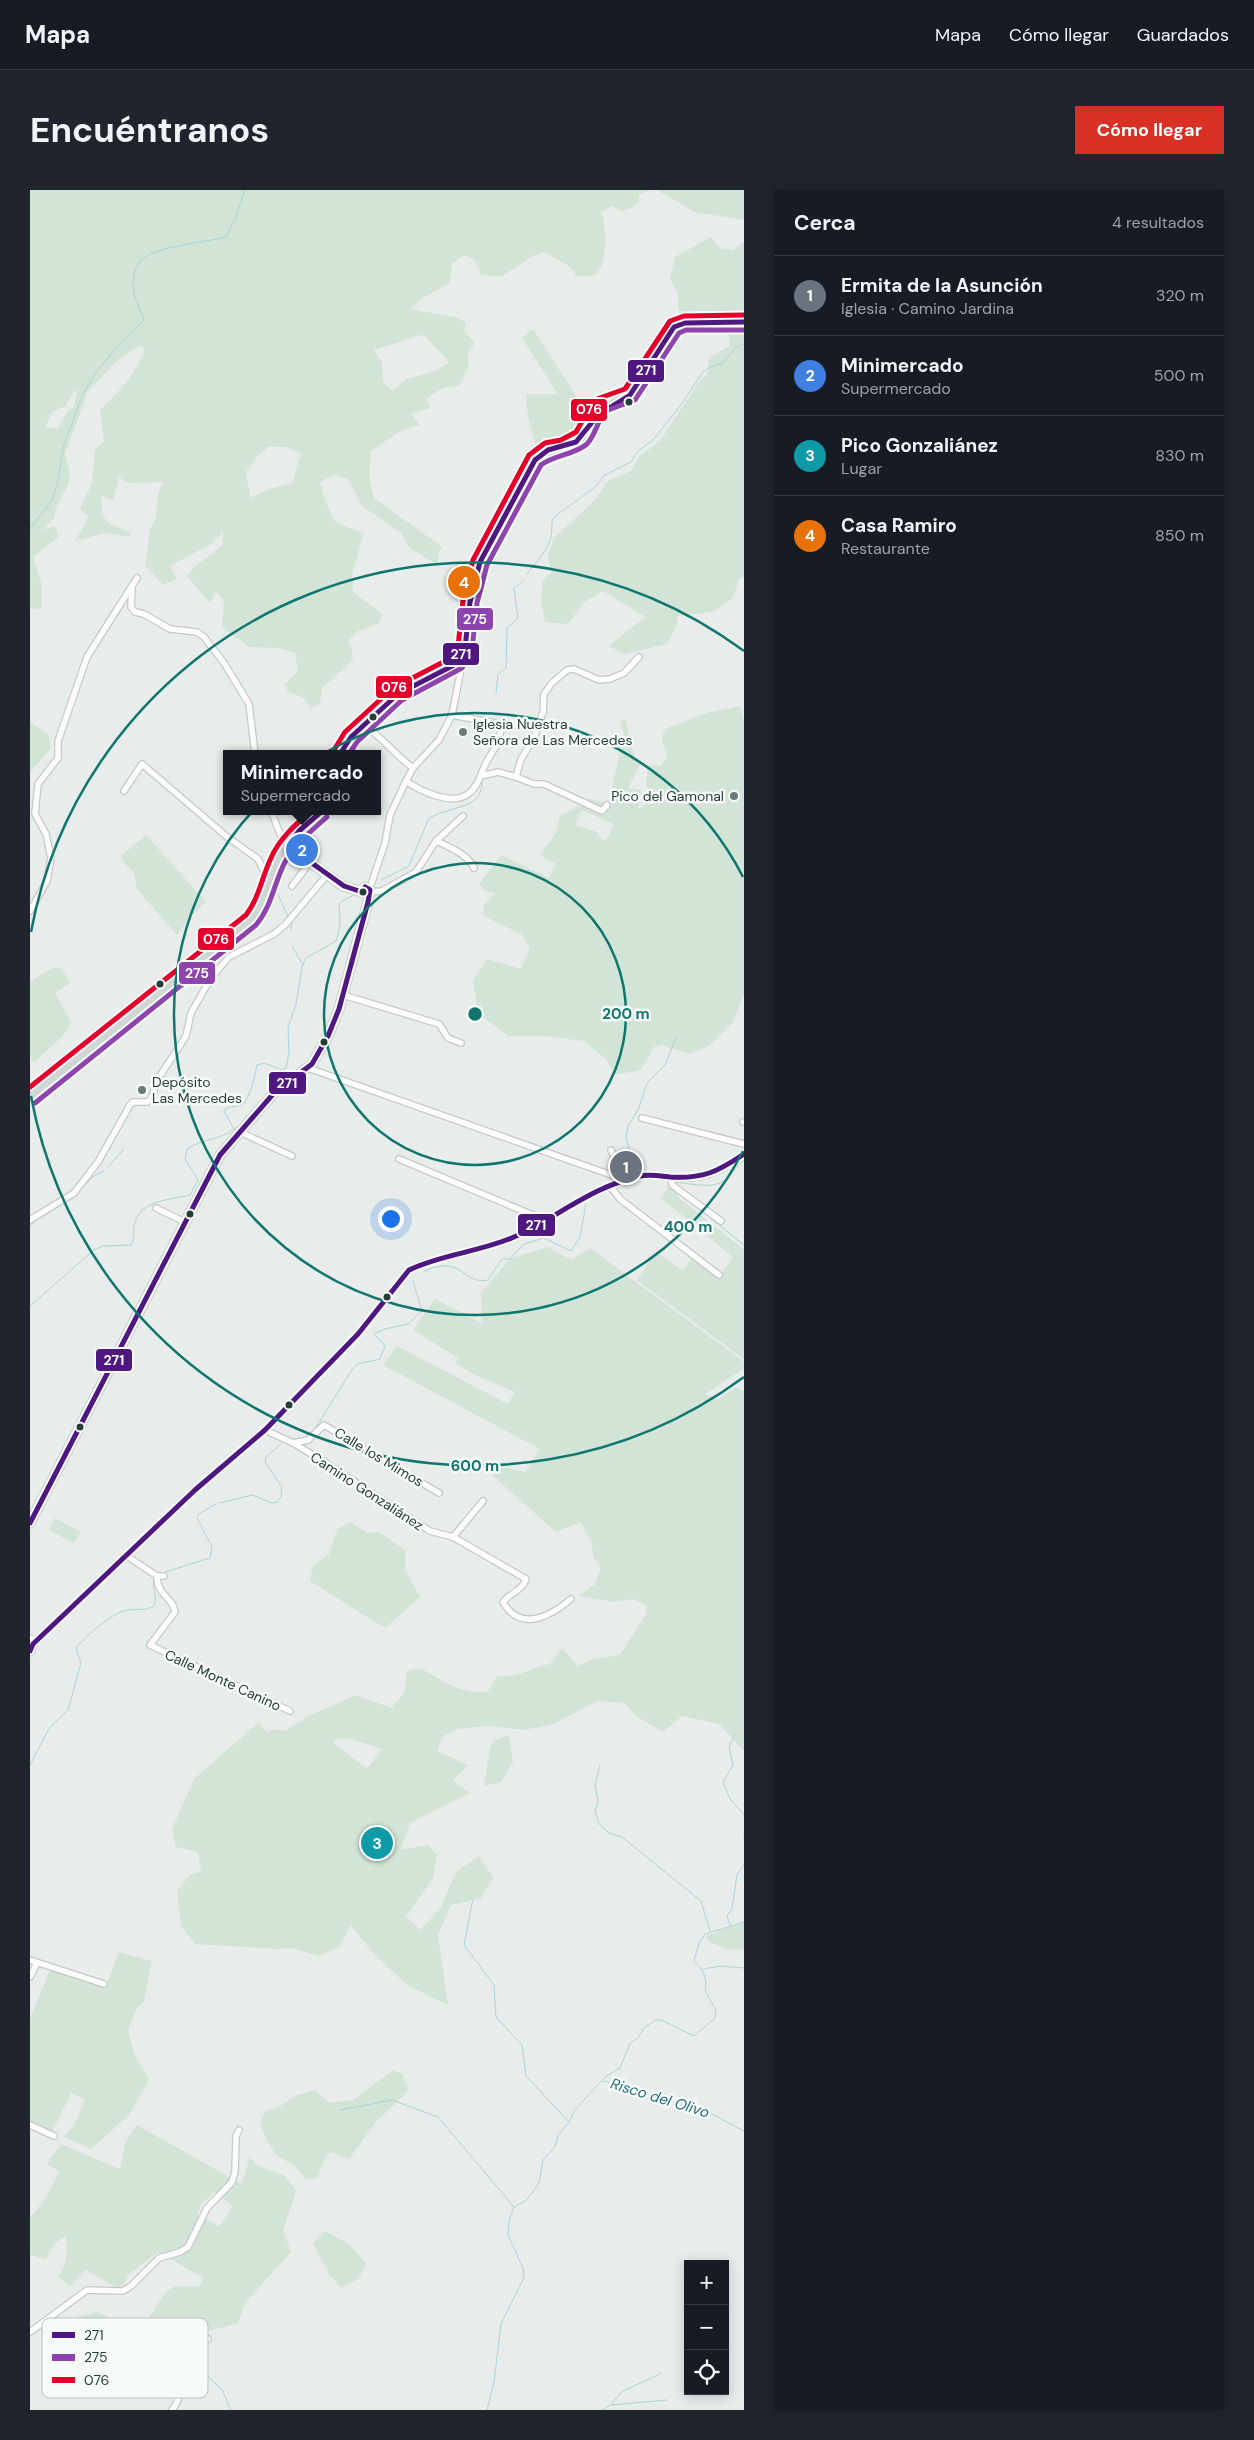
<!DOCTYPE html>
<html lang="es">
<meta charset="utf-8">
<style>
:root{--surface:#171b24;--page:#20242c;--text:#f1f3f6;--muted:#9ea1a6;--line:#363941;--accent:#d93025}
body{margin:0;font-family:"DM Sans",sans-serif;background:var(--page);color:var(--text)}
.controls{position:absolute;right:15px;bottom:15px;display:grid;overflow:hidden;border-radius:0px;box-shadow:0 2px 12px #0003}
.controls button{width:45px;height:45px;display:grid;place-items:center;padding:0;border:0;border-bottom:1px solid var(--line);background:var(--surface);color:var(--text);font:25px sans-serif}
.you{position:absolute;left:360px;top:1028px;width:18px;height:18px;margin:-12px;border:4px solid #fff;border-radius:50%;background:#1a73e8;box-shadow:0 0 0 8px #1a73e833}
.badge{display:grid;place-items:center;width:32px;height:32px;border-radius:50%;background:var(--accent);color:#fff;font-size:16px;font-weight:700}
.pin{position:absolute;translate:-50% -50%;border:2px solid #fff;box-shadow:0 1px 5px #0006}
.popup{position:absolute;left:193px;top:560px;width:158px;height:65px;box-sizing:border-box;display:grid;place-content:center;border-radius:0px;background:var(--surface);filter:drop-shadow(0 1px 4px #0005);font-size:16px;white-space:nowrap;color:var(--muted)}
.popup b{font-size:19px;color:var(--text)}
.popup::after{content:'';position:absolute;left:50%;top:100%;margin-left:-10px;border:10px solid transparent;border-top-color:var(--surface)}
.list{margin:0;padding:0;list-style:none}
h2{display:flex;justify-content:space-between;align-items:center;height:65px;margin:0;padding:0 20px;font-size:21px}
h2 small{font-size:16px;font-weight:400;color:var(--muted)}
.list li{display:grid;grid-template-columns:32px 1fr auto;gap:15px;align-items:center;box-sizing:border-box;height:80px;padding:0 20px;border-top:1px solid var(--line)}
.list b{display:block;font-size:19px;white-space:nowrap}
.list p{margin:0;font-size:16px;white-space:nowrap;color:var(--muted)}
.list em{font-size:16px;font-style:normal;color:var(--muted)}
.icon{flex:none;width:28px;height:28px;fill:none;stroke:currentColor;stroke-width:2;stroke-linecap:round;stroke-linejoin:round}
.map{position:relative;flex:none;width:714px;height:2220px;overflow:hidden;border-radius:0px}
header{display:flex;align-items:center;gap:30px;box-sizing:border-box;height:70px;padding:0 25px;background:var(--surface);border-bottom:1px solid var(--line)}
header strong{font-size:24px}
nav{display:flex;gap:28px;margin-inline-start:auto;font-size:18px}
.intro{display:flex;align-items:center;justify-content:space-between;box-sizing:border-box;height:120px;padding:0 30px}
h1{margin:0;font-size:35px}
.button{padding:12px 22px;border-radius:0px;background:var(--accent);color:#fff;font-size:18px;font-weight:700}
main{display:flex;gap:30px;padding:0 30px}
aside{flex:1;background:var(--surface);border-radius:0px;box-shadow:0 2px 12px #0003}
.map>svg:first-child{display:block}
</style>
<header>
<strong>Mapa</strong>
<nav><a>Mapa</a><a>Cómo llegar</a><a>Guardados</a></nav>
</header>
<div class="intro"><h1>Encuéntranos</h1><a class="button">Cómo llegar</a></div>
<main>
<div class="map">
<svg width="714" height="2220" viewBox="0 0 714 2220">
<rect width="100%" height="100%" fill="#e8ecea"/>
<!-- green -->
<g fill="#d2e4d6" fill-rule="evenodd">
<path d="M0,0H619L609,5V11L602,18L591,21L582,16L571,22C577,36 579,78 563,86C558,87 551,86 547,86L539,76L514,62L503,66L472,86L451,85L445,71L435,65L422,73L420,93L392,108L380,119L429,128L436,133L435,142L445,153L438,162L439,176L429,196L412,198L396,209L401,218L381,224L390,235L370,241L341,261L339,288L344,308L412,357L408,364V375L380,358L370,342L332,316L318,289L305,285L290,292C293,306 298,320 306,333L334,343L322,384L323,402L352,424L348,434L328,441L318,451L322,460L323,470L292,498L290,514L281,518L273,508L258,501L254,495L268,481L265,463L250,458L218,457C210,447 199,446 192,435L194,412L186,401L180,413L157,386L164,377L193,355V342L181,354L140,376L147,389L133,395L115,375L120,339L126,328L128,304L133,292L97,293L89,287L83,311L72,305C70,333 77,333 100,342V347L75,343L45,351L59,327L50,319L62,293L65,260L74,251L70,220C88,203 107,183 115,159L109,156L88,170L58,201L35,264L40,283L38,295L27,315L24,328L12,340L25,336L29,347L3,367L12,396L11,420L0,418ZM391,145L396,146C403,158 413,161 419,173L405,181L377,189L362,201L353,191L352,172L344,160ZM45,199L47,205L43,218L38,220L28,239L15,237L23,221L36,216ZM238,257H255L271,264L262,293L239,299L220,308L216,282L226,268Z"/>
<path d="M627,0H714V30L665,22Z"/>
<path d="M681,47L690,58L703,60L714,52V386L709,389L703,408L682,422L647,426V435L637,454L594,464L579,456L615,427L573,401L554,412L538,434L515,432L511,411L513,390L521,383L518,366L524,348L564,311L579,290L601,281L609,267L630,251L669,192L677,185L679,168L700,156L698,129L655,125L648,119V104L640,89L645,67Z"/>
<path d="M503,139L555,220C558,253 531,252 507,261L498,227L496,204H528L492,148Z"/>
<path d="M710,516L714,531V804L703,832L679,856L659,864L633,855L624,857L611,880L585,885L576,869L554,851L514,846H478L448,823L443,791L457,769L491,779L500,758L491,744L454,726L453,715L466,703L455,701L449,694L471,665L519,688L526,674L510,665L526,643L530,626L548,616L553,617V608L581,613L584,608L582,598L594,543L590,531L595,529L606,571L611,573L598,598L611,600L608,619L615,615L619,601L616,595L618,575L631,576L637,567L632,548L635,539L676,523ZM552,620L584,634L576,651L569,647L567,642L545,635Z"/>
<path d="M0,532L18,544L21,558L0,582Z"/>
<path d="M116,645L176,712L160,727L147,745L106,698C107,675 95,680 91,666Z"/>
<path d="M24,777L32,779L40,793L25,803L41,832L33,846L4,872L0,866V792Z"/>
<path d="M639,997L645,1000L648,1007L714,1060V1169L607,1090L626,1062L653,1081L662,1067L689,1088L703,1067L631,1008Z"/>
<path d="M517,1057L542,1070L560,1058L714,1172V1178L675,1204L689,1209L706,1197L714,1201V1561L689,1534L652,1526L633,1542L606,1526L595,1513L567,1511L524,1534L494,1540L458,1536L427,1539L412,1547L407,1561L438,1575L423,1590L440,1603L380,1633L370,1660L398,1655L407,1665L403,1688L376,1727L391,1740L411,1717L426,1682L449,1666L463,1687L451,1708L421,1715L408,1745L418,1815L377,1795L343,1763L321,1735L309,1757L288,1766L261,1758L247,1759L165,1754L151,1736L147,1701L161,1684L171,1682L168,1662L146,1657L142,1639L164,1589L228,1533L238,1543L242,1539L255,1541L278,1526L326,1505L361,1518L374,1503L377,1481L390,1478C410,1489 434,1507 458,1501L468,1486C488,1489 501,1477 520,1474L532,1458L548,1476L562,1469L590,1465L615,1426L617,1416L603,1409L584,1412L549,1406L565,1394L571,1377L564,1368L561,1352L551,1332L526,1342L462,1285L468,1276L495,1282L510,1259L353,1175L367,1156L478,1214L485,1202L449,1187L425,1173L428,1168L383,1140L405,1109L452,1133L451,1103L480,1069ZM308,1548L321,1549L352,1559L337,1579L303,1553Z"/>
<path d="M25,1328L51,1342L44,1353L19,1340Z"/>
<path d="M320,1332L338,1343L349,1342L375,1360V1380L390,1407L355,1438L280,1391L283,1376L299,1364L307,1339Z"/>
<path d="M479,1545L483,1572L471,1592L454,1596L460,1557L464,1551Z"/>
<path d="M714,1731V1759L712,1760L697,1759L679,1752L676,1746Z"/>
<path d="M89,1762L122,1771L114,1811L106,1820L98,1841L104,1864L119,1889L100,1924L61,1959L34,1947L45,1934L55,1909L41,1903L23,1940L14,1946L0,1938V1829L20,1780L76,1797Z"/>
<path d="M363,1880L372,1884L379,1900L345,1933L319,1969L300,1962L293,1972L288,1988L275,1989L265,1976L245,1964L235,1946L230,1932L236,1920L246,1919L264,1906L285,1900L299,1913L323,1910Z"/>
<path d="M107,1935L212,1994L220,1967L226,1975L255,1986L266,2001L253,2040L261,2062L215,2113L208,2133L182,2140L155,2144L140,2158L133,2150H115L106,2166L90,2179L73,2167L64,2177L47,2181L39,2172L44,2161L34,2138L49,2126L68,2122C76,2126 87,2134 95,2137C121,2145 124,2108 142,2098C148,2095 161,2097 169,2097L174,2088L128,2062L100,2083L95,2092L88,2098L56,2080L40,2096L28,2087C38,2072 38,2063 35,2046L25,2053L16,2069L0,2065V2026H2L17,2006L29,1982L17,1973L31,1954L90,1979L96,1951ZM184,2002L203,2016L189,2037L168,2024L171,2015Z"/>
<path d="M295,2041L318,2053L336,2074L328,2089L311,2098L299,2084L283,2053Z"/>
</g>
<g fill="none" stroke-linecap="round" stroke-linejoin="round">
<!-- stream -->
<g stroke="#acd4d6" stroke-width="1">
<path d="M0,339L22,310L28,290L34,255L52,206L65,184L81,164L114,130C111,121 105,110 104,101C102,92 104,78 110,71C121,57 177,52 196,47L206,27L215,0"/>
<path d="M497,384C505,373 519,360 521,346C523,338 520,333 524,327L564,298L575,285L601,272L608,261L623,250L651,215L673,182L679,178L693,173L706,157L714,154"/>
<path d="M466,504L468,484L476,478L477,438L488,428L484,398L493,391"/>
<path d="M239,682L241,666"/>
<path d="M351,690L379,676L398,630C414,615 452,622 452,593"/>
<path d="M243,694L258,726"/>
<path d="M261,740L262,732"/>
<path d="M262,756L273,775"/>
<path d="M598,969L599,959L596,947L598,936L609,918L617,893L635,875L646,848"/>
<path d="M78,977L94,959"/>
<path d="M617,989L637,990"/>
<path d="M644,992C659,993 682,1000 695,990C702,985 707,976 714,970"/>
<path d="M648,1002L714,1055"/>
<path d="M46,1004L64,986L74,981"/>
<path d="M15,1024L43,1007"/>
<path d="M0,1036L5,1030"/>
<path d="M394,1081C435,1064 431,1095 458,1090L472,1069H480L494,1054L514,1048L541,1061L550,1047L556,1014"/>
<path d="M0,1116L64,1060L73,1056L101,1055C106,1047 102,1040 105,1032C112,1009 142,1010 160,1005L168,990L155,969L157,959C171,949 190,950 204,939L194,921L196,918L213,915C221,904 224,889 227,875L234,873L252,880L256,878L259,863L258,837L266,814L272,777L276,768L306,751C308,745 310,738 310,731C309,711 306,714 326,704"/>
<path d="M262,1249L274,1248L283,1242L323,1178L328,1174L350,1169L355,1156L344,1144L355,1139L378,1134L392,1121L383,1091"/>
<path d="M190,1313L222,1305L242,1313L247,1312L251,1307L252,1297L235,1272L236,1267L251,1254"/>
<path d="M132,1383L180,1368L182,1357L167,1328L169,1324L186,1314"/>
<path d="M705,1544L699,1557L703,1575L693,1592L700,1609L714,1625"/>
<path d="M0,1575L20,1537L38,1520L51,1473L46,1458C56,1446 81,1423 97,1420C106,1419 116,1421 124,1416C128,1406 121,1398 124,1388"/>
<path d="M570,1575L565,1595L568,1611L565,1621L569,1634L579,1643L592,1647L671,1711L680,1741"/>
<path d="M714,1643V1647"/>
<path d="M443,1709L434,1755L464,1795L466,1827L492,1855L496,1886L539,1932"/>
<path d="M700,1735L697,1726L702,1719L707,1685L714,1675"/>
<path d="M673,1779L691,1776L714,1778"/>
<path d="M574,1891L678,1922L714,1941"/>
<path d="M310,1920L362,1910L408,1927L484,2017"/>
<path d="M162,2171L192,2200L201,2220"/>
<path d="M582,2213L593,2201L632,2183"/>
<path d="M457,2220L464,2192L471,2134L494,2087L493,2078L478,2045L479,2031L484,2017L497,2010L509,1993L513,1970L525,1957L528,1945L539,1932L544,1921L575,1887L590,1878L600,1853L608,1848L614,1838L625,1830H631L664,1846L685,1828L686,1821L675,1800C678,1788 673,1780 664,1771L669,1753L675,1744L714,1732"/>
<path d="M573,2220L581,2215L637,2210"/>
</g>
<defs>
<g id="street">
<path d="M102,397L101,417L105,422L114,424L140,439L167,442L174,447L194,473L219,514L225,564"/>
<path d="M334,535C352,547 365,565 383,578"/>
<path d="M451,586L468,582L486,587L491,569L504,548L513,522L514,504L522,493L537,480L544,479L569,490L580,489L594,483L609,467"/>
<path d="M486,587L504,594H514L572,621L577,615"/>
<path d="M376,591C390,601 422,616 438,604C448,597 451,583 456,573C463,560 470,553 471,538L465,533L422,525"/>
<path d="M94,601L112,574L196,646L228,669L240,694"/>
<path d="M241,621C247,633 248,646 258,656"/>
<path d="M406,651C418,656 439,665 444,678"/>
<path d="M262,696L280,672"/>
<path d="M340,698L355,653L360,625L376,591L383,578L409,550L422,525L435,459"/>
<path d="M340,702L352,701L386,682L406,651L433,626"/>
<path d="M0,721L17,691L21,668L16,644L5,624L8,594L28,568V551L57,467L107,388"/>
<path d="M313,805L409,834L418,848L431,853"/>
<path d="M278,878L587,987L593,991"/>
<path d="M612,928L714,954"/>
<path d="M713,932H714"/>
<path d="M208,941L262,966"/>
<path d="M581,960L596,990"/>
<path d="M369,969L517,1031"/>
<path d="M641,987L642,995L691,1031"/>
<path d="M580,996L590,1009L689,1085"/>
<path d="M126,1018L155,1032"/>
<path d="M0,1030L44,1003L68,972L100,915L103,912H117L121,909L128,889L156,846L161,823L181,788L199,767L244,744L255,735L297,685"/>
<path d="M235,1240L263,1253L298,1274L400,1341L423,1347L496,1389C493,1400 480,1403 473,1412C491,1443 521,1426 541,1409"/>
<path d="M263,1253L278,1250L294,1235L409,1303"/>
<path d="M423,1347L453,1311"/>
<path d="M97,1366L127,1386H134"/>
<path d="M127,1386C127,1406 143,1407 145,1422L120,1455L260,1521"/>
<path d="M3,1454L165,1300L235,1240L328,1144L379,1080L391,1074L460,1056L484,1047L561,1004L596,990L612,985L660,988L677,985L693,978L714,964"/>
<path d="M0,1770L74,1794"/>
<path d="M0,1787L7,1773"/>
<path d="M0,1935L24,1946"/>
<path d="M0,2142L57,2100L93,2101L101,2096L129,2068L150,2062L158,2057L177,2018L202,1992L205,1982L206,1946L209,1940"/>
<path d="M142,2220C156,2203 150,2177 153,2157L158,2152L178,2149"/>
</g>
<g id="secondary">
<path d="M258,656L313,696L338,704"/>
<path d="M0,1333L190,965L244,903L282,874L298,846L309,819L338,712L340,700L335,697"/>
<path d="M0,1450L3,1454L0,1461"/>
</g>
<g id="primary">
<path d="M310,564L321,547L368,504L426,474L435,458L440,412L450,372L505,270L518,260L546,252L568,225L600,205L644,137L655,133L714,132"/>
<path d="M0,907L221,730C237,713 238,691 248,670C258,650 276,636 292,621"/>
</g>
</defs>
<!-- street casing -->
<use href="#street" stroke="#c5c9c7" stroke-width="8"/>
<!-- secondary casing -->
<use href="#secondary" stroke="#c4c9c7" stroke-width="11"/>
<!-- primary casing -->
<use href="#primary" stroke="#c3cac8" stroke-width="11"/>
<!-- street -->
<use href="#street" stroke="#fcfcfc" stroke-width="5.5"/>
<!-- secondary -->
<use href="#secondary" stroke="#fcfcfc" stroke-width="9"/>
<!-- primary -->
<use href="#primary" stroke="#d0d6d4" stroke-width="9"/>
<defs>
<g id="bus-1">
<path d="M310,564L321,547L368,504L426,474L435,458L440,412L450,372L505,270L518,260L546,252L568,225L600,205L644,137L655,133L714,132"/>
<path d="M258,656L314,696L338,704"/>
<path d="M258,656L269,641L292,621"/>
<path d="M0,1333L190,965L244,903L282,874L298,846L309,819L338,712L340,700L335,697"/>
<path d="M0,1461L3,1454L165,1300L235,1240L328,1144L379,1080C412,1064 450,1062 484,1047C526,1028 563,996 610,986C619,984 631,986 640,987C673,989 687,982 714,964"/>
</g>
<g id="bus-2">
<path d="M319,564L327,552L372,510L432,478L442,460L447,413L457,375L511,275C524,265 544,265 557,254C564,247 569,231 573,222L605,210L649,143L656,140H714"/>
<path d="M5,913L226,735C242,716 244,693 255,672C265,654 282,640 297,627"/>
</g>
<g id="bus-3">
<path d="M304,560L315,542L363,498L421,468L428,456L433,411L443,370L499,265L515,253L531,250L546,242L564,210L595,199L640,131L654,126L714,125"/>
<path d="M0,897L216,725C229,708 232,687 241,668C249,649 265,635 281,621"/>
</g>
</defs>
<!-- bus-1 casing -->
<use href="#bus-1" stroke="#f6faf8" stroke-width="9"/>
<!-- bus-2 casing -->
<use href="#bus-2" stroke="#f6faf8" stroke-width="9"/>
<!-- bus-3 casing -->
<use href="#bus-3" stroke="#f6faf8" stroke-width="9"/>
<!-- bus-1 -->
<use href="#bus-1" stroke="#4f1780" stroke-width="5"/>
<!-- bus-2 -->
<use href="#bus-2" stroke="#8e44ad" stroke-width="5"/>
<!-- bus-3 -->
<use href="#bus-3" stroke="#e4002b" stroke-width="5"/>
</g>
<!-- distance rings -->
<g fill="none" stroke="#0f766e" stroke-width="2.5">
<circle cx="445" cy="824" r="151"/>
<path d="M713 961A301 301 0 1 1 713 687"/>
<path d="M714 1187A452 452 0 0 1 1 906M1 742A452 452 0 0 1 714 461"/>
</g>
<!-- markers -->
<g fill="#263f36" stroke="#f6faf8" stroke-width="2">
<circle cx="599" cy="212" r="4.5"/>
<circle cx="343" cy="527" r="4.5"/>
<circle cx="333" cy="702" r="4.5"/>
<circle cx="130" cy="794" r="4.5"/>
<circle cx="294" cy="852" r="4.5"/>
<circle cx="160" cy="1024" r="4.5"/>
<circle cx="357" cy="1107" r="4.5"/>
<circle cx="259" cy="1215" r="4.5"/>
<circle cx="50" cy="1237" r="4.5"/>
</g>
<g fill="#6a7c75" stroke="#f6faf8" stroke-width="2">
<circle cx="433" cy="542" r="5"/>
<circle cx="704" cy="606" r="5"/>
<circle cx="112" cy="900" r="5"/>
</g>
<g text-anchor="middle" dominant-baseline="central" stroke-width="5" stroke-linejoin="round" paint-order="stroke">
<!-- poi labels -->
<g font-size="14" fill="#263f36" stroke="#f6faf8" text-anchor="start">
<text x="443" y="534">Iglesia Nuestra<tspan x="443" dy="16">Señora de Las Mercedes</tspan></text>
<text x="694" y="606" text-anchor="end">Pico del Gamonal</text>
<text x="122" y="892">Depósito<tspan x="122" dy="16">Las Mercedes</tspan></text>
</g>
<!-- street labels -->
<g font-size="14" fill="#263f36" stroke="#f6faf8">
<text transform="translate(349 1267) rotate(31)">Calle los Mimos</text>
<text transform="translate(337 1301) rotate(33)">Camino Gonzaliánez</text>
<text transform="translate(193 1490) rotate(25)">Calle Monte Canino</text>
</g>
<!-- water labels -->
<g font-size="15" font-style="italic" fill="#246f77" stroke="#f6faf8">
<text transform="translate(630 1908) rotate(17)">Risco del Olivo</text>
</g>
</g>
<!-- legend -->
<rect x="12" y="2128" width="166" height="80" rx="8" fill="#f6faf8" stroke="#b8c2be" stroke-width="1"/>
<rect x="22" y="2142" width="23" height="6" fill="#4f1780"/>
<rect x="22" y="2164" width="23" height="7" fill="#8e44ad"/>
<rect x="22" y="2187" width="23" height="6" fill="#e4002b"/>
<g font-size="14" fill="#263f36">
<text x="54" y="2150">271</text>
<text x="54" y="2172">275</text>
<text x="54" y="2195">076</text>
</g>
<circle cx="445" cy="824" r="8" fill="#0f766e" stroke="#f6faf8" stroke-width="2.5"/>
<g font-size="15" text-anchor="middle" font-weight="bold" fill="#0f766e" stroke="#f6faf8" stroke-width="5" stroke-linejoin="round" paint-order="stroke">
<text x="596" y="829">200 m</text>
<text x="658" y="1042">400 m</text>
<text x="445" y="1281">600 m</text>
</g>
<g stroke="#f6faf8" stroke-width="2">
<rect x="597" y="169" width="38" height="24" rx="5" fill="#4f1780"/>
<rect x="540" y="208" width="38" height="24" rx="5" fill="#e4002b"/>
<rect x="426" y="417" width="38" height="24" rx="5" fill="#8e44ad"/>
<rect x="412" y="452" width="38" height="24" rx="5" fill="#4f1780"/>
<rect x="345" y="485" width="38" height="24" rx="5" fill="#e4002b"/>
<rect x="167" y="737" width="38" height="24" rx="5" fill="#e4002b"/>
<rect x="148" y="771" width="38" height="24" rx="5" fill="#8e44ad"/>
<rect x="238" y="881" width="39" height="24" rx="5" fill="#4f1780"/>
<rect x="487" y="1023" width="39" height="24" rx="5" fill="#4f1780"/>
<rect x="65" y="1158" width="38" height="24" rx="5" fill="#4f1780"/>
</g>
<g font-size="14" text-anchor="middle" font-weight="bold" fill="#fff">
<text x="616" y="185">271</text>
<text x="559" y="224">076</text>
<text x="445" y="434">275</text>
<text x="431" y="469">271</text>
<text x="364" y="502">076</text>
<text x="186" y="754">076</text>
<text x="167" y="788">275</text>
<text x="257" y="898">271</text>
<text x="506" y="1040">271</text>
<text x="84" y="1175">271</text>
</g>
</svg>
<div class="controls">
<button>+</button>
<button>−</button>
<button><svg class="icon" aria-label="locate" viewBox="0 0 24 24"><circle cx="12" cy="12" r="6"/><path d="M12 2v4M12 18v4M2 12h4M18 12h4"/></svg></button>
</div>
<div class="you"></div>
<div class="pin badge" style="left:596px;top:977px;background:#6b7280">1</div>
<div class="pin badge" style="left:272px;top:660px;background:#3f7fe0">2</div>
<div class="popup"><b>Minimercado</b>Supermercado</div>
<div class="pin badge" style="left:347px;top:1653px;background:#0f9aa8">3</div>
<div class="pin badge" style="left:434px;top:392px;background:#e8710a">4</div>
</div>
<aside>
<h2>Cerca<small>4 resultados</small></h2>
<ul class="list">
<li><span class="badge" style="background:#6b7280">1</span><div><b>Ermita de la Asunción</b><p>Iglesia · Camino Jardina</p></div><em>320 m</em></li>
<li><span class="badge" style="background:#3f7fe0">2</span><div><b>Minimercado</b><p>Supermercado</p></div><em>500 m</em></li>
<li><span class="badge" style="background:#0f9aa8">3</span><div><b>Pico Gonzaliánez</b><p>Lugar</p></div><em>830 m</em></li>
<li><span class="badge" style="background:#e8710a">4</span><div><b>Casa Ramiro</b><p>Restaurante</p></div><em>850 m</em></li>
</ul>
</aside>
</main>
